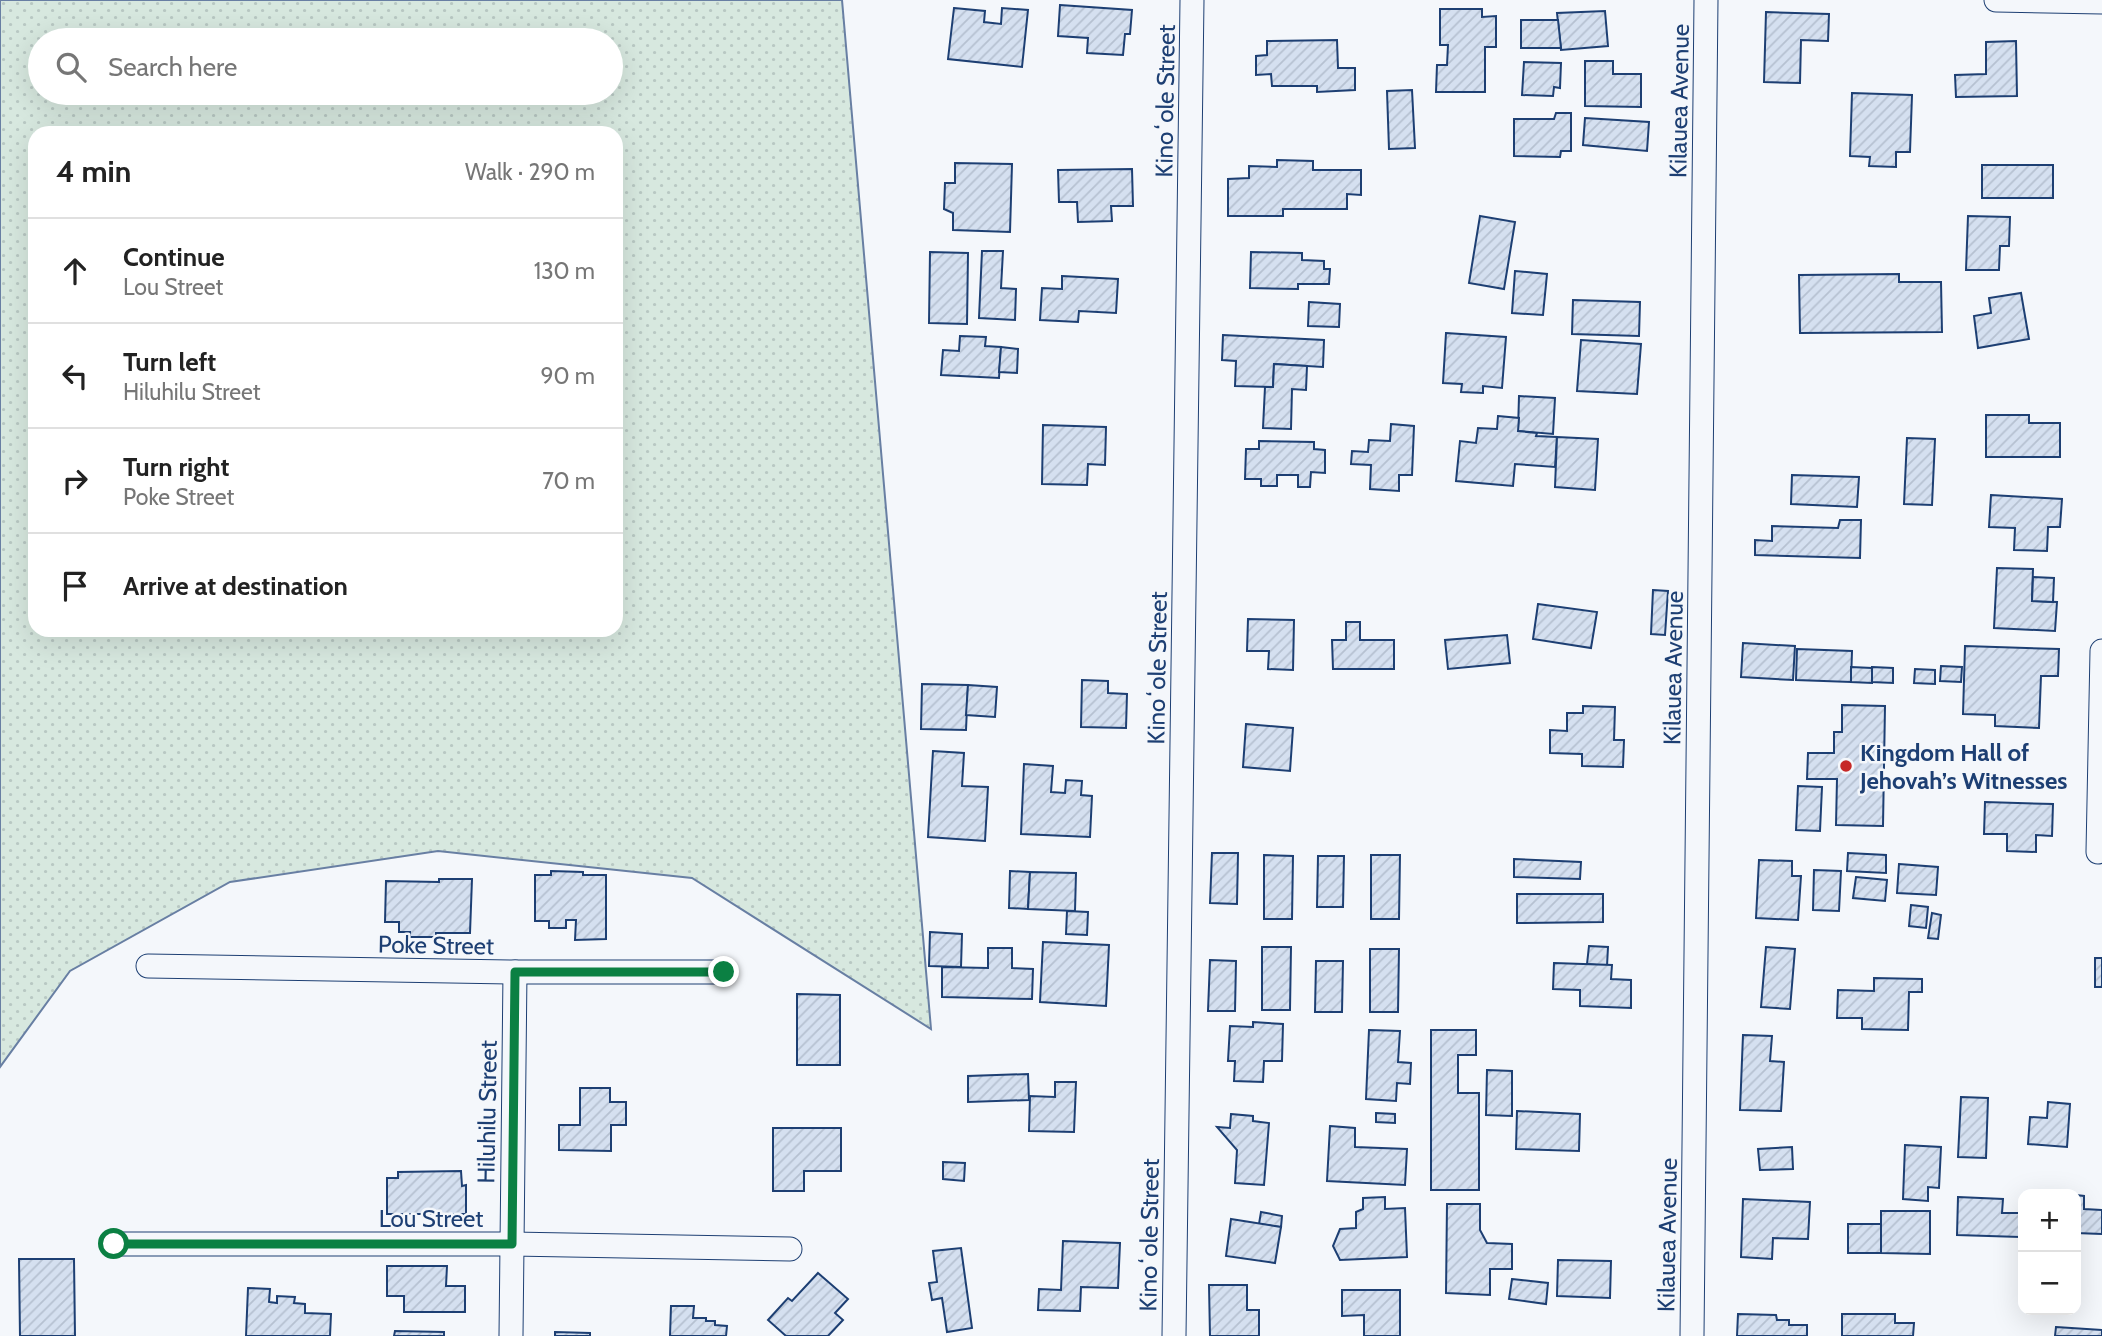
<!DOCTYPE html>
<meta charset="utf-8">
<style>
:root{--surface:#fff;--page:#f6f6f6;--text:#222;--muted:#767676;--line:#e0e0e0}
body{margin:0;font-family:Cabin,sans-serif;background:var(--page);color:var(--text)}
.controls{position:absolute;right:21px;bottom:21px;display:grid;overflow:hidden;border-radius:14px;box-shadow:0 7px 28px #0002}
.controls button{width:63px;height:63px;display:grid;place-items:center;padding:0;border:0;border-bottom:2px solid var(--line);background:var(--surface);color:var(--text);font:35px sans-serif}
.stop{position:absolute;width:21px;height:21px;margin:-16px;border:5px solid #0b8043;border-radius:50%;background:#fff}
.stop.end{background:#0b8043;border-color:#fff;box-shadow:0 2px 7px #0008}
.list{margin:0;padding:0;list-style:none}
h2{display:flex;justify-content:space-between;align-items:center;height:91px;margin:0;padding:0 28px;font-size:30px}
h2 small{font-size:23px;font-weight:400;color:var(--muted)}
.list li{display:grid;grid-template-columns:46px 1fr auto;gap:21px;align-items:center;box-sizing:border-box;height:105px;padding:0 28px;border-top:2px solid var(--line)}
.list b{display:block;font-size:26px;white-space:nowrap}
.list p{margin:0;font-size:23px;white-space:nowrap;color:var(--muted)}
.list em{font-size:23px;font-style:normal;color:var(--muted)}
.icon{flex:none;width:38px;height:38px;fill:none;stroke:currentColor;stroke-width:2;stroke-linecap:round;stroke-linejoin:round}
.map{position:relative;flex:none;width:2102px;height:1336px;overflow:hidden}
.search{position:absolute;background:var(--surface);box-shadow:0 7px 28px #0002;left:28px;top:28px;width:595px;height:77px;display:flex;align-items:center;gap:18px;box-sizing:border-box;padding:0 24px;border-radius:38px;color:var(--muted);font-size:26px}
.panel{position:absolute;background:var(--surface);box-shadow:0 7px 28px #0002;left:28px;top:126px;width:595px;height:511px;border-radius:21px}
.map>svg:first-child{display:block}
</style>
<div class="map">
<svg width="2102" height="1336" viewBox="0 0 2102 1336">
<defs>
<pattern id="grass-dots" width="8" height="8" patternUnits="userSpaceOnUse" patternTransform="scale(1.75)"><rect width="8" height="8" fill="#d7e8df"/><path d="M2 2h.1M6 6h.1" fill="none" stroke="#b8c8c3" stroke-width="1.8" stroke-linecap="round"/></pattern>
<pattern id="building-hatch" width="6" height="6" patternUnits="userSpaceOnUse" patternTransform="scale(1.75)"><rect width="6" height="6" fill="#d5e0f0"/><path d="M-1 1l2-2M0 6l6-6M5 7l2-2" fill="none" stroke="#b6c1d1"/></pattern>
</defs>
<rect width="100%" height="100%" fill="#f4f7fb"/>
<!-- grass -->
<path fill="url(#grass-dots)" stroke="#687fa3" stroke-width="2" fill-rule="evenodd" d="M0,0H842L931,1029L692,878L438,851L230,882L70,971L0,1067ZM40,40H611V93H40ZM35,133H616V630H35Z"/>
<!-- building -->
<g fill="url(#building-hatch)" stroke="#1d3f73" stroke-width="2">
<path d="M1060,5L1132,10L1130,34H1125L1123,55L1087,53L1088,38L1058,36Z"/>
<path d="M954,8L985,11L984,22L1001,24L1002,8L1028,10L1022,67L948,59Z"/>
<path d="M1440,9H1482V17L1496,16V47H1485V92H1436L1437,65H1447L1448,45H1440Z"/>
<path d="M1605,11L1608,46L1561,50L1557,13Z"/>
<path d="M1766,12L1829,14L1828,41L1801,40L1800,83L1764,82Z"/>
<path d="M1521,20H1558L1561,48H1521Z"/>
<path d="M1337,40L1338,68H1355V90L1317,92V86H1272L1271,74L1256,75V56L1267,55V41Z"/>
<path d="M2016,41L2017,96L1956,97L1955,75L1986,74V42Z"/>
<path d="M1585,61H1613V74H1641V107L1585,106Z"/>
<path d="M1524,62L1561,63L1560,88L1554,87L1553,96L1522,95Z"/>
<path d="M1412,90L1415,148L1389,149L1387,91Z"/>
<path d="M1852,93L1912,95L1910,152H1896V167L1869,166L1870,157L1850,156Z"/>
<path d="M1556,113H1571V151H1561L1560,157L1514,156V119H1554Z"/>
<path d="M1585,118L1649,122L1647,151L1583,145Z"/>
<path d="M1277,160L1313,161V170H1361V195L1347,194V209H1283V216H1228V179L1249,178V166L1277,167Z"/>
<path d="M955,163L1012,164L1010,232L953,230V213L944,209L945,183H955Z"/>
<rect x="1982" y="165" width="71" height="33"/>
<path d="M1132,169L1133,206H1111L1112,221L1078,222L1077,202H1059L1058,170Z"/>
<path d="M1480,216L1515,222L1504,289L1469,283Z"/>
<path d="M1968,216L2010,217L2009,246H2000L1999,270H1966Z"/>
<path d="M982,251H1003L1001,288L1016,289L1015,320L979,318Z"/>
<path d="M930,252L968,253L967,324L929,323Z"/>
<path d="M1251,252L1302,253V260L1324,261V269H1330L1329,284H1298V289L1250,288Z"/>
<path d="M1515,271L1547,274L1543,315L1512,313Z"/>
<path d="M1899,274V282H1941L1942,332L1800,333L1799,275Z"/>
<path d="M1062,276L1118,279L1116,313L1079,311L1078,322L1040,320L1042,288L1062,289Z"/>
<path d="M2021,293L2029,339L1978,348L1974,316L1991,313L1989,298Z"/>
<path d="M1573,300L1640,302L1639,336L1572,334Z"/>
<path d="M1309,302L1340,304L1339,327L1308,326Z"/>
<path d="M1446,333L1506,337L1502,388L1483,386V393L1461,392L1462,384L1443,383Z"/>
<path d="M1223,335L1324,340L1323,367L1274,364L1273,387L1235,386L1236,361L1222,360Z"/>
<path d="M960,336L986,337L985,346L1001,347L999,378L941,375L943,350L959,351Z"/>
<path d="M1581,340L1641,344L1637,394L1577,391Z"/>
<path d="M1001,347L1018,349L1017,373L999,372Z"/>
<path d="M1274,364L1307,366L1306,390L1292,389L1291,429L1263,428L1265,387H1273Z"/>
<path d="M1519,396L1555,398L1553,434L1518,431Z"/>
<path d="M1986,415H2029V423H2060V457H1986Z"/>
<path d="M1498,416L1519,418L1518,431L1537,433L1536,436L1557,437L1555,467L1515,464L1513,486L1456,481L1460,441L1476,443L1478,428L1497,429Z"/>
<path d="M1391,424L1414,426L1412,475H1399V491L1370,489L1371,465L1351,464L1352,451L1368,452L1369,440L1390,441Z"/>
<path d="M1043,425L1106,427L1105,465L1088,464L1087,485L1042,484Z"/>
<path d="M1557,437L1598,439L1595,490L1555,487Z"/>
<path d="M1907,438L1935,439L1932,505L1904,504Z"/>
<path d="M1259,441L1314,442V449L1325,450V473L1311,472L1310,487H1298V475H1277V486H1261V479H1245L1246,449H1259Z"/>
<path d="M1792,475L1859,477L1857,507L1791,504Z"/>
<path d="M1991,495L2062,499L2060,527H2048L2047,551L2014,550L2015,528L1989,527Z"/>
<path d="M1840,520H1861L1860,558L1755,555V540L1772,541V526L1838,528Z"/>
<path d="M1997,568L2033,569L2032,601L2057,602L2055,631L1994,628Z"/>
<path d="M2033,577L2054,578L2053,602L2032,601Z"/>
<path d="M1653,590L1668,591L1665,635L1651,634Z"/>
<path d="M1538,604L1597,612L1591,648L1533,639Z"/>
<path d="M1248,619L1294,620L1293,670L1268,669L1269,651H1247Z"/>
<path d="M1346,622H1360V640H1394V669H1333L1332,640H1346Z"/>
<path d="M1507,635L1510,663L1448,669L1445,640Z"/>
<path d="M1743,643L1795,646L1793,680L1741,677Z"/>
<path d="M1965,646L2059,649L2058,676H2041L2039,728L1995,726V715L1963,714Z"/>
<path d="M1797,649L1852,651L1851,682L1796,680Z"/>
<path d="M1941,666L1962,667L1961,682L1940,681Z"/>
<path d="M1851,667L1872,668V683L1851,682Z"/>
<path d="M1872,667L1893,668V683L1872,682Z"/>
<path d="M1915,669L1935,670V684L1914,683Z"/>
<path d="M1082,680L1108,681V693L1127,694L1126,728L1081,727Z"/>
<path d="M922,684L968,685L966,730L921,729Z"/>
<path d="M968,685L997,687L995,717L966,715Z"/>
<path d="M1842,705L1885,706L1883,826L1836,825L1837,779H1807L1808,753H1834V732H1842Z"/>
<path d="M1583,706L1615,707L1614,740H1624L1623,767L1582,766V754L1550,753V730L1567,731V713H1583Z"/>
<path d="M1246,724L1293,728L1290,771L1243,767Z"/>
<path d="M933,751L964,753L962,786L988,787L985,841L928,837Z"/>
<path d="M1024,764L1053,766L1051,792L1065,793L1066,780L1082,781L1081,795L1092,796L1090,837L1021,834Z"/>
<path d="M1798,786L1822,787L1820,831L1796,830Z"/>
<path d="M1985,802L2053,804L2052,836L2036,835V852L2007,851V834H1984Z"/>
<path d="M1212,853H1238L1237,904L1210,903Z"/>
<path d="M1848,853L1886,855V873L1847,871Z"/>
<path d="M1264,855L1293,856L1292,919H1264Z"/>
<path d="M1371,855H1400L1399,919H1371Z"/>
<path d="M1318,856H1344L1343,907H1317Z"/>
<path d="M1514,859L1581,862L1580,879L1514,877Z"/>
<path d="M1759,860L1792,861V876H1801L1798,920L1756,918Z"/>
<path d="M1899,864L1938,867L1936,895L1897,893Z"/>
<path d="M1814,870L1841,871L1839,911L1813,910Z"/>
<path d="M551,871L583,872V875H606V939L575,940L576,920H566V928H549V921H535V875H551Z"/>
<path d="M1010,871L1030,872L1028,909L1009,908Z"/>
<path d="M1030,872L1076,873L1075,911L1028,909Z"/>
<path d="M1856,877L1887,880L1885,901L1853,898Z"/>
<path d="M439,879H472L470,933H436V937H410V932H399V922H385L386,881L439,882Z"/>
<path d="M1517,894H1603V922L1517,923Z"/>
<path d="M1911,905L1928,907L1926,928L1909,926Z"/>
<path d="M1067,911L1088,912L1087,935L1066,934Z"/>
<path d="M1932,913L1941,915L1938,939L1928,938Z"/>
<path d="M930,932L962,934L961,967L929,966Z"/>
<path d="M1043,942L1109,945L1106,1006L1040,1002Z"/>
<path d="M1589,946L1608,947L1607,966L1587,964Z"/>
<path d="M1262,947H1291L1290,1010H1262Z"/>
<path d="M1766,947L1795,949L1790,1009L1761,1007Z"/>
<path d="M988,948H1012V968L1033,969L1032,999L942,997V967L988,968Z"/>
<path d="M1370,949H1399L1398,1012H1370Z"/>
<rect x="2095" y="958" width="7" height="29"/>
<path d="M1210,960L1236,961L1235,1011H1208Z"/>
<path d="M1316,961H1343L1342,1012H1315Z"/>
<path d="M1554,963L1612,965L1611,979L1631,980V1008L1580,1006V990L1553,989Z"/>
<path d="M1874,978L1922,979V992H1909L1908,1030L1862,1029V1018H1837L1838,990L1874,991Z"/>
<path d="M797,994L840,995V1065H797Z"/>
<path d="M1253,1022L1283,1024L1282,1061H1264L1263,1082L1234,1081L1235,1061H1228L1230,1026L1253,1027Z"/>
<path d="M1369,1030L1400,1031L1398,1062L1411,1063L1410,1084L1397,1083L1396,1101L1366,1099Z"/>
<path d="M1431,1030H1476V1055H1458V1093H1479V1190H1431Z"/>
<path d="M1743,1035L1772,1036L1770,1061L1784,1062L1781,1111L1740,1110Z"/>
<path d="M1487,1070L1512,1071V1116L1486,1115Z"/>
<path d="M1028,1074L1029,1100L968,1102V1076Z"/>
<path d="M1055,1082H1076L1074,1132L1029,1131L1030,1096L1055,1097Z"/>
<path d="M580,1088H610V1102H626V1125H611V1151L559,1150V1125H580Z"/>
<path d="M1961,1097L1988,1098L1986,1158L1958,1157Z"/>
<path d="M2048,1102L2070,1104L2067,1147L2028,1144L2030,1117L2047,1118Z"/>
<path d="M1517,1111L1580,1114L1579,1151L1516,1149Z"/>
<path d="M1376,1113L1395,1114V1123L1376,1122Z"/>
<path d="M1231,1114L1253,1116V1121L1269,1123L1264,1185L1235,1183L1237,1150L1217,1127L1230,1128Z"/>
<path d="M1330,1126L1355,1128V1147L1407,1149L1405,1185L1327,1181Z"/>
<path d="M773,1128H841V1171H804V1191H773Z"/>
<path d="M1905,1145L1941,1147L1939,1188L1928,1187V1201L1903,1199Z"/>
<path d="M1792,1147L1793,1169L1760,1170L1758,1149Z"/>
<path d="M943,1162L965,1163L964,1181L943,1179Z"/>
<path d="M461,1171L462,1186L466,1185V1214H387V1178H398V1172Z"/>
<path d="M2076,1195L2084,1196V1209L2102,1210V1234L2076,1233Z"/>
<path d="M1385,1197V1209L1405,1208L1407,1257L1340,1260L1333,1246L1340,1229L1356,1228V1212L1363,1209V1198Z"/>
<path d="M1958,1197L2003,1199L2002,1213H2021L2020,1237L1957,1235Z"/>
<path d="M1743,1199L1810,1202L1808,1239L1773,1238L1772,1259L1741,1257Z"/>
<path d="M1447,1204H1480V1230L1487,1243L1512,1244V1269H1490V1295L1446,1293Z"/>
<path d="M1881,1211H1930V1254L1881,1253Z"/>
<path d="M1261,1212L1282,1216L1281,1227L1259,1224Z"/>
<path d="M1231,1219L1281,1227L1275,1263L1226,1256Z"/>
<rect x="1848" y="1224" width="33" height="29"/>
<path d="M1063,1241L1120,1243L1118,1288L1081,1287L1080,1311L1038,1310L1039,1289L1061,1290Z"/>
<path d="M961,1248L972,1328L947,1332L942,1298L932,1300L929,1283L937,1282L933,1251Z"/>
<path d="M19,1259H74L75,1336H20Z"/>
<path d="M1558,1260L1611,1261L1610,1298L1557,1296Z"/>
<path d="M387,1266H447L446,1286H465V1312H404V1296H387Z"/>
<path d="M818,1273L848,1299L835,1313L843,1320L828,1336H786L768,1320L788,1298L792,1301Z"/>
<path d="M1512,1279L1548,1283L1546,1304L1509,1299Z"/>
<path d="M1209,1285H1247V1310H1259V1336H1210Z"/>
<path d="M248,1288L270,1289L269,1302L277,1303V1296L295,1297L294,1303L305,1304V1313L331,1314L330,1336H246Z"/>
<path d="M1342,1290H1400V1336H1364V1315L1342,1316Z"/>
<path d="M671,1306H694L693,1318H706V1321H715V1325L727,1326L726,1336H670Z"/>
<path d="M1738,1314L1776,1315L1777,1320H1789V1325H1807V1336H1737Z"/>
<path d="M1842,1314H1895V1323H1914L1913,1336H1842Z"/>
<path d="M2056,1327L2102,1330V1336H2055Z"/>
<path d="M395,1331L444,1332V1336H394Z"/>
<path d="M555,1332L590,1333V1336H555Z"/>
</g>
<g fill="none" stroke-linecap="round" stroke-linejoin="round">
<defs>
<g id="minor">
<path d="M1996,0L2102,2"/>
<path d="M2098,852L2102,651"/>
<path d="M148,966L515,972H724"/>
<path d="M114,1244H512L790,1249"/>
<path d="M511,1336L515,972"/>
<path d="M1174,1336L1192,0"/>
<path d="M1692,1336L1706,0"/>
</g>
</defs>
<!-- minor casing -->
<use href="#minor" stroke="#1d3f73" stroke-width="25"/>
<!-- minor -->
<use href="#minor" stroke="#f4f7fb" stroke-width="23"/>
</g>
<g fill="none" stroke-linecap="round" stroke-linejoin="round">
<!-- route -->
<path stroke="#0b8043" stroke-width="9" d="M114,1244H512L515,972H724"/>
</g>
<!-- markers -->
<circle fill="#c62828" stroke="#f4f7fb" stroke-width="2.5" cx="1846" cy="766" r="7"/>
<g text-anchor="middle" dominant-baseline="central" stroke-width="5" stroke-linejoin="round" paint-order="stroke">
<!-- street labels -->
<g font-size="24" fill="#1d3f73" stroke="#f4f7fb">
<text transform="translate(1165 101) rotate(-89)">Kinoʻole Street</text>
<text transform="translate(1679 101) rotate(-89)">Kilauea Avenue</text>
<text transform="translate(1157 668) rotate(-89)">Kinoʻole Street</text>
<text transform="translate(1673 668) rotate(-89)">Kilauea Avenue</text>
<text transform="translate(436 945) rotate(1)">Poke Street</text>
<text transform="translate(487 1112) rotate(-89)">Hiluhilu Street</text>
<text x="431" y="1218">Lou Street</text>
<text transform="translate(1149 1235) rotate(-89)">Kinoʻole Street</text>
<text transform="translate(1667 1235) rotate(-89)">Kilauea Avenue</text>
</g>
<!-- poi labels -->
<g font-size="24" font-weight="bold" fill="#1d3f73" stroke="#f4f7fb" text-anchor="start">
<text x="1860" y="752">Kingdom Hall of<tspan x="1860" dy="28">Jehovah’s Witnesses</tspan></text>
</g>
</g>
</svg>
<div class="controls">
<button>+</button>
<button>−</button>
</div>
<div class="stop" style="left:114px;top:1244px"></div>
<div class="stop end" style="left:724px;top:972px"></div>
<div class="search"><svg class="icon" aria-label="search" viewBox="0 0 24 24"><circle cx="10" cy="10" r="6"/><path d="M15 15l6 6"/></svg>Search here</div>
<section class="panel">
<h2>4 min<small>Walk · 290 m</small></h2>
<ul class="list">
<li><svg class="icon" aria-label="ahead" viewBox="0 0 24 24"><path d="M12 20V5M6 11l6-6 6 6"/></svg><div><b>Continue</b><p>Lou Street</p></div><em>130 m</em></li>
<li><svg class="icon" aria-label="left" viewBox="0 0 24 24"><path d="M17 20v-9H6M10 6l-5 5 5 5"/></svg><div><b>Turn left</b><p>Hiluhilu Street</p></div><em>90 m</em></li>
<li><svg class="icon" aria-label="right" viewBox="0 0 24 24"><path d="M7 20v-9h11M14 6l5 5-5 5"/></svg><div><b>Turn right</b><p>Poke Street</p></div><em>70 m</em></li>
<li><svg class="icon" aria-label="arrive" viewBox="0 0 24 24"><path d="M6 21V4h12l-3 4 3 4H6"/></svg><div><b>Arrive at destination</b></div></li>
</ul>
</section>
</div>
